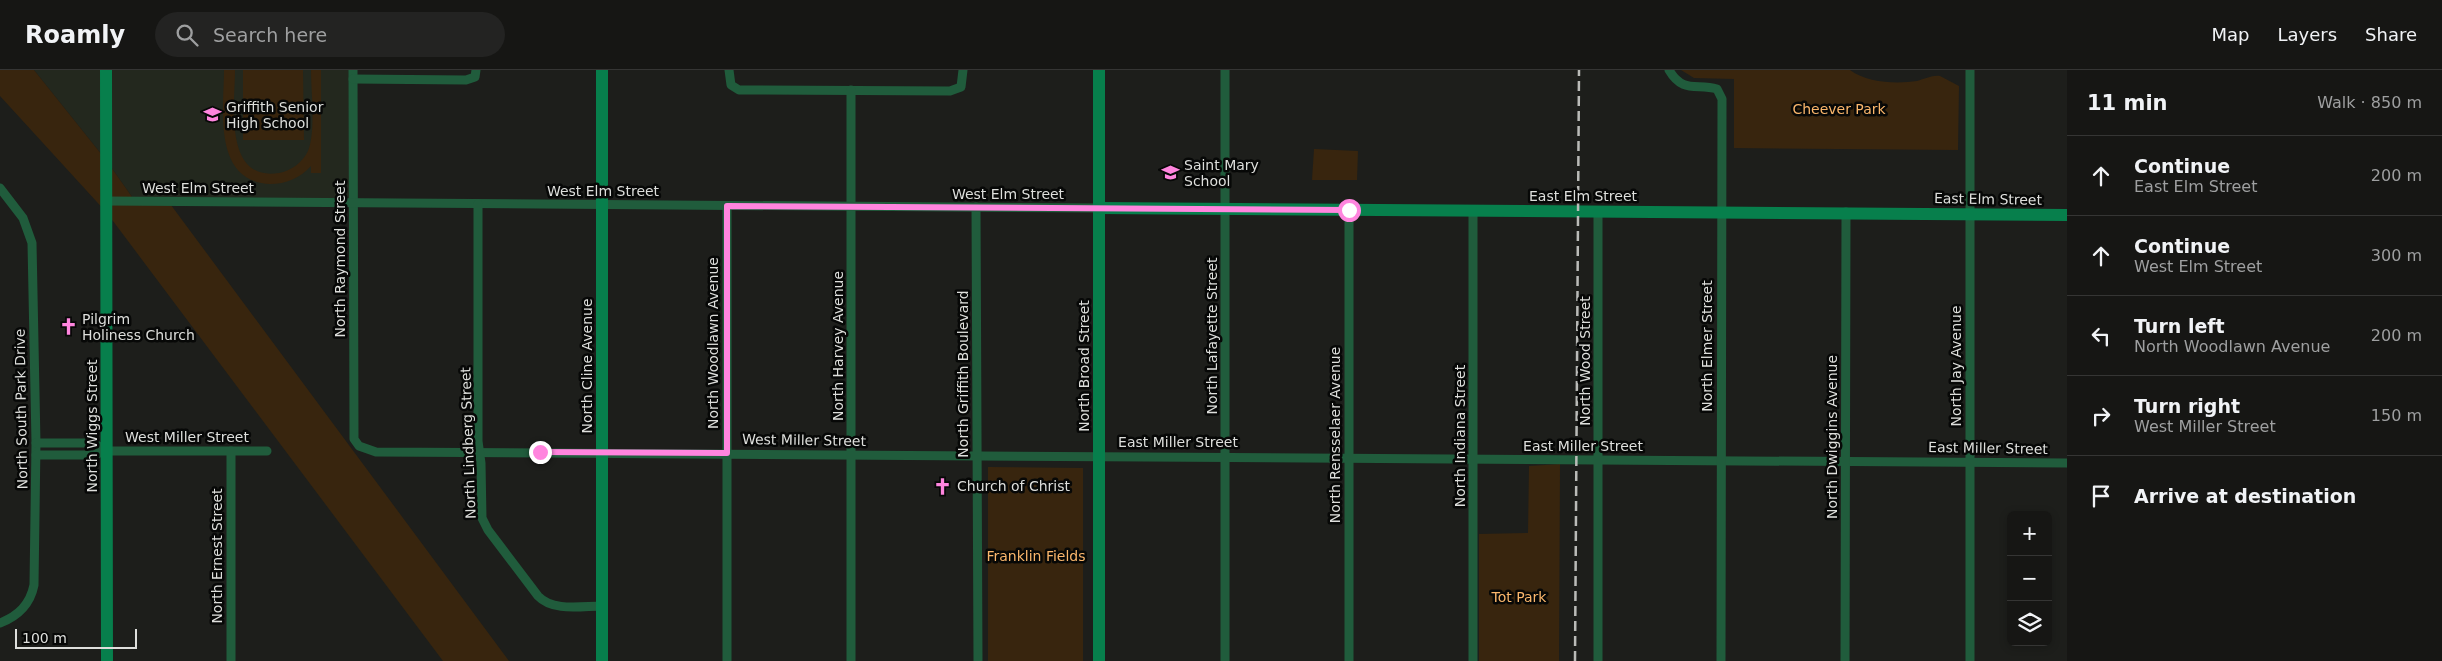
<!DOCTYPE html>
<meta charset="utf-8">
<style>
:root{--surface:#161614;--page:#232322;--text:#f1f3f6;--muted:#9e9fa0;--line:#353534}
body{margin:0;font-family:"DejaVu Sans",sans-serif;background:var(--page);color:var(--text)}
.controls{position:absolute;right:15px;bottom:15px;display:grid;overflow:hidden;border-radius:8px;box-shadow:0 2px 8px #0003}
.controls button{width:45px;height:45px;display:grid;place-items:center;padding:0;border:0;border-bottom:1px solid var(--line);background:var(--surface);color:var(--text);font:25px sans-serif}
.scale{position:absolute;left:15px;bottom:12px;width:122px;box-sizing:border-box;padding-left:5px;border:2px solid #dedfdc;border-top:0;font-size:14px;line-height:18px;white-space:nowrap;color:#dedfdc;-webkit-text-stroke:4px #070807;paint-order:stroke}
.stop{position:absolute;width:15px;height:15px;margin:-11px;border:4px solid #ff85de;border-radius:50%;background:#fff}
.stop.end{background:#ff85de;border-color:#fff;box-shadow:0 1px 5px #0008}
.list{margin:0;padding:0;list-style:none}
h2{display:flex;justify-content:space-between;align-items:center;height:65px;margin:0;padding:0 20px;font-size:21px}
h2 small{font-size:16px;font-weight:400;color:var(--muted)}
.list li{display:grid;grid-template-columns:32px 1fr auto;gap:15px;align-items:center;box-sizing:border-box;height:80px;padding:0 20px;border-top:1px solid var(--line)}
.list b{display:block;font-size:19px;white-space:nowrap}
.list p{margin:0;font-size:16px;white-space:nowrap;color:var(--muted)}
.list em{font-size:16px;font-style:normal;color:var(--muted)}
.icon{flex:none;width:28px;height:28px;fill:none;stroke:currentColor;stroke-width:2;stroke-linecap:round;stroke-linejoin:round}
.map{position:relative;flex:none;width:2067px;height:591px;overflow:hidden}
header{display:flex;align-items:center;gap:30px;box-sizing:border-box;height:70px;padding:0 25px;background:var(--surface);border-bottom:1px solid var(--line)}
header strong{font-size:24px}
nav{display:flex;gap:28px;margin-inline-start:auto;font-size:18px}
.search{width:350px;height:45px;background:var(--page);display:flex;align-items:center;gap:12px;box-sizing:border-box;padding:0 18px;border-radius:28px;color:var(--muted);font-size:19px}
main{display:flex}
aside{flex:1;background:var(--surface)}
.map>svg:first-child{display:block}
</style>
<header>
<strong>Roamly</strong>
<div class="search"><svg class="icon" aria-label="search" viewBox="0 0 24 24"><circle cx="10" cy="10" r="6"/><path d="M15 15l6 6"/></svg>Search here</div>
<nav><a>Map</a><a>Layers</a><a>Share</a></nav>
</header>
<main>
<div class="map">
<svg width="2067" height="591" viewBox="0 0 2067 591">
<rect width="100%" height="100%" fill="#1d1e1b"/>
<!-- built -->
<path fill="#23281e" d="M34,0H353L354,133L137,134L106,90Z"/>
<!-- green -->
<g fill="#38250e">
<path d="M0,0H34L106,90L137,134L168,131L509,591H443L107,143L0,26Z"/>
<path d="M224,0H235C235,33 223,112 279,103C291,101 303,92 308,81C316,61 311,22 311,0H321V103H311V96C300,108 286,114 270,114C212,111 224,39 224,0Z"/>
<path d="M243,0H303L304,70H243Z"/>
<path d="M1681,0H1850C1867,13 1897,14 1917,11C1925,9 1932,5 1940,6L1959,16L1958,80L1734,78V9L1694,8Z"/>
<path d="M1314,79L1358,81L1357,110H1312Z"/>
<path d="M1560,394L1559,591H1479V464L1528,463L1529,396Z"/>
<path d="M988,397L1083,398V591H988Z"/>
</g>
<g fill="none" stroke-linecap="round" stroke-linejoin="round">
<!-- street -->
<g stroke="#205c3c" stroke-width="9">
<path d="M353,0L354,369L359,376L376,382L2067,393"/>
<path d="M729,0L731,15L739,20L950,21L961,17L963,0"/>
<path d="M1669,0C1683,24 1697,13 1717,19L1722,29L1721,591"/>
<path d="M353,9L466,10L475,7L476,0"/>
<path d="M851,20V591"/>
<path d="M0,118L23,148L32,173L36,373L34,515C30,535 18,546 0,553"/>
<path d="M106,131L1099,138"/>
<path d="M478,134V371L481,393L482,448L488,460L538,526C553,542 582,536 602,536"/>
<path d="M976,137L978,591"/>
<path d="M1349,140V591"/>
<path d="M36,373H93L107,381"/>
<path d="M231,381V591"/>
<path d="M36,385H93L107,381H267"/>
<path d="M727,591V136"/>
<path d="M1225,591V0"/>
<path d="M1473,591V141"/>
<path d="M1598,591V141"/>
<path d="M1845,591L1846,142"/>
<path d="M1970,591V0"/>
</g>
<!-- secondary -->
<g stroke="#077f4c" stroke-width="12">
<path d="M106,0L107,591"/>
<path d="M602,0V591"/>
<path d="M1099,0V591"/>
<path d="M1099,138L2067,145"/>
</g>
<!-- rail -->
<path stroke="#babbb8" stroke-width="2.5" stroke-dasharray="10 5" stroke-linecap="butt" d="M1575,591L1579,0"/>
</g>
<g fill="none" stroke-linecap="round" stroke-linejoin="round">
<!-- route -->
<path stroke="#ff85de" stroke-width="6" d="M540,382L727,383V136L1349,140"/>
</g>
<!-- icons -->
<defs>
<symbol id="school-bare" viewBox="-9 -9 18 18"><path d="M0-5L7-2L0 1L-7-2ZM-4 1L0 2.5L4 1V4Q0 6-4 4Z" fill="#ff85de" stroke="#070807" stroke-width="2.5" paint-order="stroke"/></symbol>
<symbol id="church-bare" viewBox="-9 -9 18 18"><path d="M-1.2-6h2.4v3.5h3.3v2.4h-3.3V6h-2.4V-.1h-3.3v-2.4h3.3Z" fill="#ff85de" stroke="#070807" stroke-width="2.5" paint-order="stroke"/></symbol>
</defs>
<g fill-rule="evenodd">
<use href="#school-bare" x="200" y="32" width="25" height="25"/>
<use href="#school-bare" x="1158" y="90" width="25" height="25"/>
<use href="#church-bare" x="56" y="244" width="25" height="25"/>
<use href="#church-bare" x="930" y="404" width="25" height="25"/>
</g>
<g text-anchor="middle" dominant-baseline="central" stroke-width="5" stroke-linejoin="round" paint-order="stroke">
<!-- poi labels -->
<g font-size="14" fill="#dedfdc" stroke="#070807" text-anchor="start">
<text x="226" y="37">Griffith Senior<tspan x="226" dy="16">High School</tspan></text>
<text x="1184" y="95">Saint Mary<tspan x="1184" dy="16">School</tspan></text>
<text x="82" y="249">Pilgrim<tspan x="82" dy="16">Holiness Church</tspan></text>
<text x="957" y="416">Church of Christ</text>
</g>
<!-- park labels -->
<g font-size="14" fill="#fbb76c" stroke="#070807">
<text x="1839" y="39">Cheever Park</text>
<text x="1036" y="486">Franklin Fields</text>
<text x="1519" y="527">Tot Park</text>
</g>
<!-- street labels -->
<g font-size="14" fill="#dedfdc" stroke="#070807">
<text x="198" y="118">West Elm Street</text>
<text x="603" y="121">West Elm Street</text>
<text x="1008" y="124">West Elm Street</text>
<text x="1583" y="126">East Elm Street</text>
<text transform="translate(1988 129) rotate(1)">East Elm Street</text>
<text transform="translate(340 189) rotate(-90)">North Raymond Street</text>
<text transform="translate(1212 266) rotate(-90)">North Lafayette Street</text>
<text transform="translate(713 273) rotate(-90)">North Woodlawn Avenue</text>
<text transform="translate(838 276) rotate(-90)">North Harvey Avenue</text>
<text transform="translate(1707 276) rotate(-90)">North Elmer Street</text>
<text transform="translate(1585 291) rotate(-90)">North Wood Street</text>
<text transform="translate(587 296) rotate(-90)">North Cline Avenue</text>
<text transform="translate(1084 296) rotate(-90)">North Broad Street</text>
<text transform="translate(1956 296) rotate(-90)">North Jay Avenue</text>
<text transform="translate(963 304) rotate(-90)">North Griffith Boulevard</text>
<text transform="translate(21 339) rotate(-91)">North South Park Drive</text>
<text transform="translate(92 356) rotate(-90)">North Wiggs Street</text>
<text transform="translate(1335 365) rotate(-90)">North Rensselaer Avenue</text>
<text transform="translate(1460 366) rotate(-90)">North Indiana Street</text>
<text x="187" y="367">West Miller Street</text>
<text transform="translate(1832 367) rotate(-90)">North Dwiggins Avenue</text>
<text transform="translate(804 370) rotate(1)">West Miller Street</text>
<text x="1178" y="372">East Miller Street</text>
<text transform="translate(468 373) rotate(-92)">North Lindberg Street</text>
<text x="1583" y="376">East Miller Street</text>
<text transform="translate(1988 378) rotate(1)">East Miller Street</text>
<text transform="translate(217 486) rotate(-90)">North Ernest Street</text>
</g>
</g>
</svg>
<div class="controls">
<button>+</button>
<button>−</button>
<button><svg class="icon" aria-label="layers" viewBox="0 0 24 24"><path d="M12 4l9 5-9 5-9-5zM3 14l9 5 9-5"/></svg></button>
</div>
<div class="scale">100 m</div>
<div class="stop" style="left:1349px;top:140px"></div>
<div class="stop end" style="left:540px;top:382px"></div>
</div>
<aside>
<h2>11 min<small>Walk · 850 m</small></h2>
<ul class="list">
<li><svg class="icon" aria-label="ahead" viewBox="0 0 24 24"><path d="M12 20V5M6 11l6-6 6 6"/></svg><div><b>Continue</b><p>East Elm Street</p></div><em>200 m</em></li>
<li><svg class="icon" aria-label="ahead" viewBox="0 0 24 24"><path d="M12 20V5M6 11l6-6 6 6"/></svg><div><b>Continue</b><p>West Elm Street</p></div><em>300 m</em></li>
<li><svg class="icon" aria-label="left" viewBox="0 0 24 24"><path d="M17 20v-9H6M10 6l-5 5 5 5"/></svg><div><b>Turn left</b><p>North Woodlawn Avenue</p></div><em>200 m</em></li>
<li><svg class="icon" aria-label="right" viewBox="0 0 24 24"><path d="M7 20v-9h11M14 6l5 5-5 5"/></svg><div><b>Turn right</b><p>West Miller Street</p></div><em>150 m</em></li>
<li><svg class="icon" aria-label="arrive" viewBox="0 0 24 24"><path d="M6 21V4h12l-3 4 3 4H6"/></svg><div><b>Arrive at destination</b></div></li>
</ul>
</aside>
</main>
